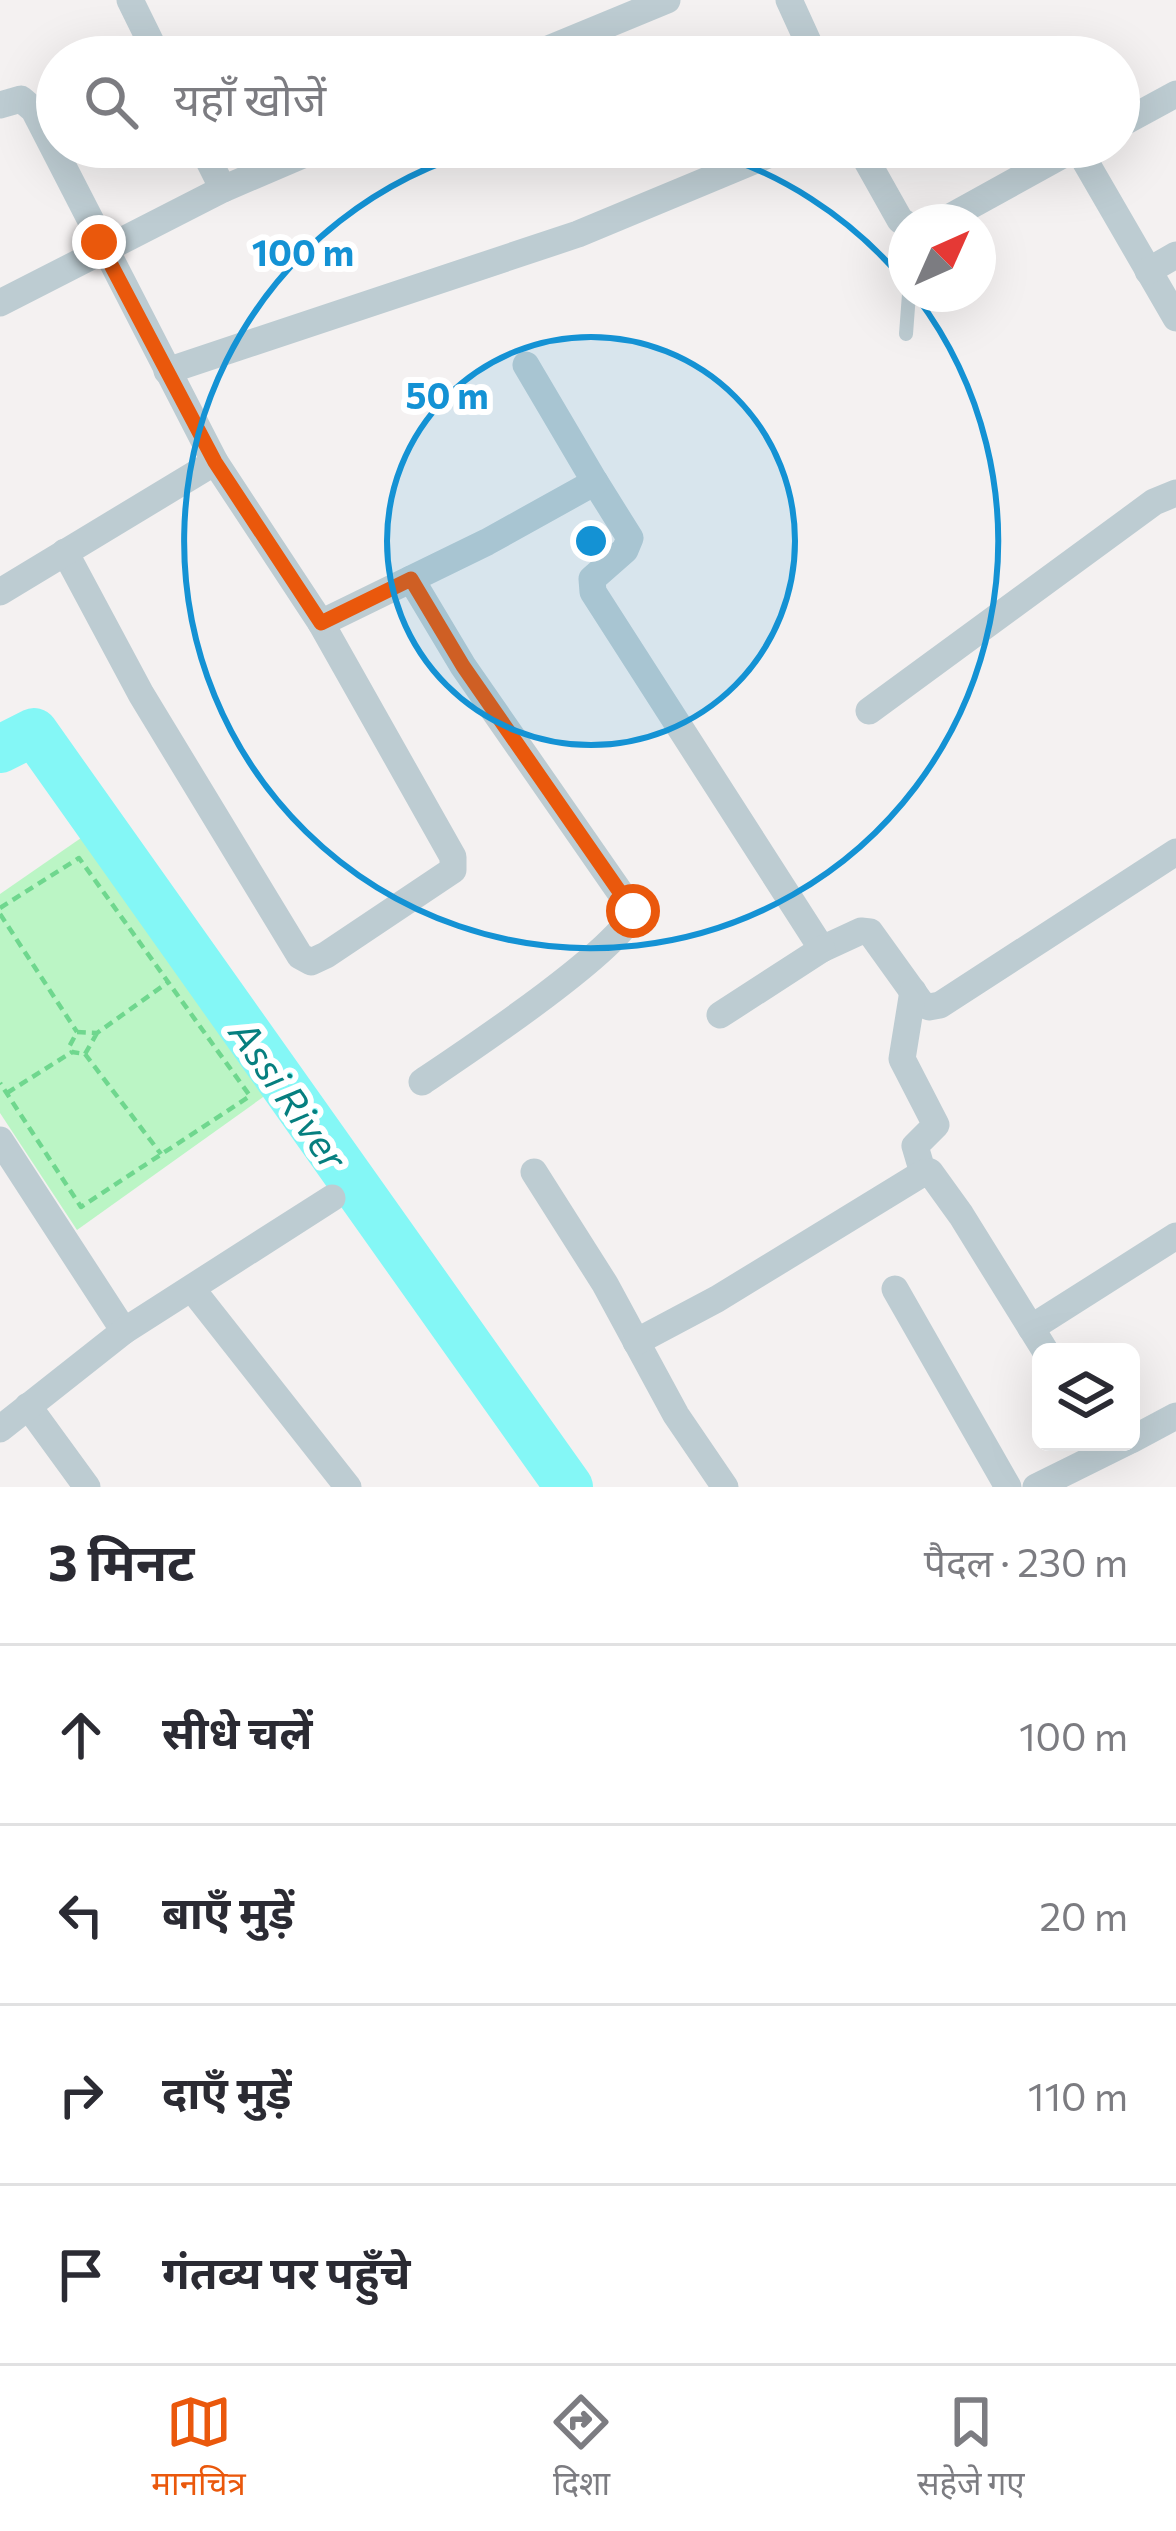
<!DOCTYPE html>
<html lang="hi">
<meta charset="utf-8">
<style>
:root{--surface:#fff;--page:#f2f2f3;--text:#2b2b33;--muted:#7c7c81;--line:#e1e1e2;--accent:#ea580c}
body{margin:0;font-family:Commissioner,"Noto Sans Devanagari",sans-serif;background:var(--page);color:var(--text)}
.controls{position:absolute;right:36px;bottom:36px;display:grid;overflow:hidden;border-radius:18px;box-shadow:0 12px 48px #0002}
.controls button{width:108px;height:108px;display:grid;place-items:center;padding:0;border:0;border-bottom:3px solid var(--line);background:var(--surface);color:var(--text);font:60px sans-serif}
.compass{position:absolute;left:888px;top:204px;width:108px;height:108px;border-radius:50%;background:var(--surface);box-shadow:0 12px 48px #0002;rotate:45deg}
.stop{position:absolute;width:36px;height:36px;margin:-27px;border:9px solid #ea580c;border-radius:50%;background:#fff}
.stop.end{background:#ea580c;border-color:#fff;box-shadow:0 3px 12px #0008}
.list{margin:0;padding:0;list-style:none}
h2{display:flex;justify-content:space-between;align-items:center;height:156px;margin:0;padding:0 48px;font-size:51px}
h2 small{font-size:39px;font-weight:400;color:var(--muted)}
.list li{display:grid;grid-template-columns:78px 1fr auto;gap:36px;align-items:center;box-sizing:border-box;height:180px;padding:0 48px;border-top:3px solid var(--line)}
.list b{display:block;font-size:45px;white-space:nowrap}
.list em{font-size:39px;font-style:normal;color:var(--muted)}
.icon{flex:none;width:66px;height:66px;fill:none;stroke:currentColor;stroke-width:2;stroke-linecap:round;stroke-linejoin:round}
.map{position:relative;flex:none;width:1176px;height:1487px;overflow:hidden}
.search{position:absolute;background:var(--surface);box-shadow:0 12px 48px #0002;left:36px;right:36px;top:36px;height:132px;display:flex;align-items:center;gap:30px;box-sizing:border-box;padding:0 42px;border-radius:66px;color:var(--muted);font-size:45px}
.sheet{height:876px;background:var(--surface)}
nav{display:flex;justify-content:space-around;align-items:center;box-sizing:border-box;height:168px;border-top:3px solid var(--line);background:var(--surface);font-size:33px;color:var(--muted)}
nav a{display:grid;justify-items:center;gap:6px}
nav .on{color:var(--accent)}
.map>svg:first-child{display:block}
</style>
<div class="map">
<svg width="1176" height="1487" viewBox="0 0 1176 1487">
<rect width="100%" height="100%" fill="#f4f1f1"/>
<!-- green -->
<path fill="#bbf5c5" d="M81,838L266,1095L77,1230L0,1113V894Z"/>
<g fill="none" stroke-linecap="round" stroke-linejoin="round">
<!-- river -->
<path stroke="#84f7f6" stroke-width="48" d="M0,749L34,732L569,1487"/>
<!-- path -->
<g stroke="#6fd78e" stroke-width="4.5" stroke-dasharray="9 6" stroke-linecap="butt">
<path d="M0,908L79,858L250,1096L81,1207L0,1083"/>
<path d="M0,914L77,1032"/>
<path d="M97,1033L85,1054L72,1052L69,1047L77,1032L97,1033L167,983"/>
<path d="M85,1054L161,1154"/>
<path d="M7,1093L72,1052"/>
</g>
<!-- service -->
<path stroke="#bdccd2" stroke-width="14" d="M906,334L909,294"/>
<!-- minor -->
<g stroke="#bdccd2" stroke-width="27">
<path d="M130,0L158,57"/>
<path d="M789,0L815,57"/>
<path d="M529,57L667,0"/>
<path d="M0,105L21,99L34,110L215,462L321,623L453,857V870L326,955L311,962L300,956L141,694L65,552"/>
<path d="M1119,125L1176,94"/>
<path d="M202,147L223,189"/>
<path d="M859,147L900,220L906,224"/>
<path d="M1077,147L1176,318"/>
<path d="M941,222L1077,147"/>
<path d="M1148,271L1176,255"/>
<path d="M0,303L223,189L321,147"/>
<path d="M167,371L578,234L787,147"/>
<path d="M595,482L630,538L625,550L592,579L593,592L822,949L861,931L870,932L921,1003L929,1007L940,1005L1176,852"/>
<path d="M411,579L463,666L633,911C625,947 459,1057 422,1082"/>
<path d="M0,592L215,462"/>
<path d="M321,623L487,542L595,482L526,365"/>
<path d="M869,711L1154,502L1176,493"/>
<path d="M913,991L902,1059L936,1125L915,1146L923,1173"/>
<path d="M720,1015L822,949"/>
<path d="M0,1140L124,1331"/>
<path d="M534,1172L605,1284L676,1415L725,1487"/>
<path d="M192,1289L348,1487"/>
<path d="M895,1289L1008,1487"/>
<path d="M1031,1328L1176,1236"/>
<path d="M636,1342L717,1299L923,1173L930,1172L961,1215L1046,1352"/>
<path d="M28,1406L87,1487"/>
<path d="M0,1429L124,1331L332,1198"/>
<path d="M1131,1440L1176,1416"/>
<path d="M1036,1487L1127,1442"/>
</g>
</g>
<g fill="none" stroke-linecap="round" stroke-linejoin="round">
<!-- route -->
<path stroke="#ea580c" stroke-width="15" d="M99,242L215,462L321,623L411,579L463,666L633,911"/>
</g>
<!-- distance rings -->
<circle cx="591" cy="541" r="204" fill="#1492d4" fill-opacity=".12"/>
<g fill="none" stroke="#1492d4" stroke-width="6">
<circle cx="591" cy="541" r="204"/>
<path d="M696 148A407 407 0 0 1 905 282M916 296A407 407 0 1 1 486 148"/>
</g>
<g text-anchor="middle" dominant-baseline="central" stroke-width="12" stroke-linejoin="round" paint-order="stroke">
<!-- water labels -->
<g font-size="39" font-style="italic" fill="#067f7f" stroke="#fff">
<text transform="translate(290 1094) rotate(55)">Assi River</text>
</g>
</g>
<circle cx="591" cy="541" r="18" fill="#1492d4" stroke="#fff" stroke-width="6"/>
<g font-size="36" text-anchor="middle" font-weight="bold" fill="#1492d4" stroke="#fff" stroke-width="12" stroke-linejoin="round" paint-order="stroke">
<text x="303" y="266">100 m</text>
<text x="447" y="409">50 m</text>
</g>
</svg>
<div class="controls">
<button><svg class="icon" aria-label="layers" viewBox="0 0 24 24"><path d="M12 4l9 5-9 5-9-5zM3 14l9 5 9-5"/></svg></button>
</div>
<svg class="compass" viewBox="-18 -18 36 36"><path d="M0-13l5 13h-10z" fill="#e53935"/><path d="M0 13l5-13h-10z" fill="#7c7c81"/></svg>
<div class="stop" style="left:633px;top:911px"></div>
<div class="stop end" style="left:99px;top:242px"></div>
<div class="search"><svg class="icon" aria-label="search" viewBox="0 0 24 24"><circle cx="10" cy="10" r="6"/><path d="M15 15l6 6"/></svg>यहाँ खोजें</div>
</div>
<section class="sheet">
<h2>3 मिनट<small>पैदल · 230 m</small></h2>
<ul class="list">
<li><svg class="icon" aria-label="ahead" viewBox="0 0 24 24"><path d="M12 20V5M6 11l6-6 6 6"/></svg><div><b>सीधे चलें</b></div><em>100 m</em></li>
<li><svg class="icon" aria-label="left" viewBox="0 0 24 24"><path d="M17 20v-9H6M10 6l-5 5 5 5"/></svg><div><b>बाएँ मुड़ें</b></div><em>20 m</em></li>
<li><svg class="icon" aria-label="right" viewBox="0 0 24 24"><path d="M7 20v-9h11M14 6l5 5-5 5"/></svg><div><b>दाएँ मुड़ें</b></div><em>110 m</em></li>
<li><svg class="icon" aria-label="arrive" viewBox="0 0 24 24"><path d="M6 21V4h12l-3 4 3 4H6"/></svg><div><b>गंतव्य पर पहुँचे</b></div></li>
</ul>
</section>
<nav>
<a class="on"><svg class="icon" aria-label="map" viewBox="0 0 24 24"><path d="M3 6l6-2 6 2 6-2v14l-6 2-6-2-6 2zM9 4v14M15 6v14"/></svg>मानचित्र</a>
<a><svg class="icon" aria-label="directions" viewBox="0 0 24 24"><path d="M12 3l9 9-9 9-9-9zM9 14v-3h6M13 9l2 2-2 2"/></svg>दिशा</a>
<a><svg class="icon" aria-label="saved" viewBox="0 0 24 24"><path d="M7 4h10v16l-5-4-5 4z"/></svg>सहेजे गए</a>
</nav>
